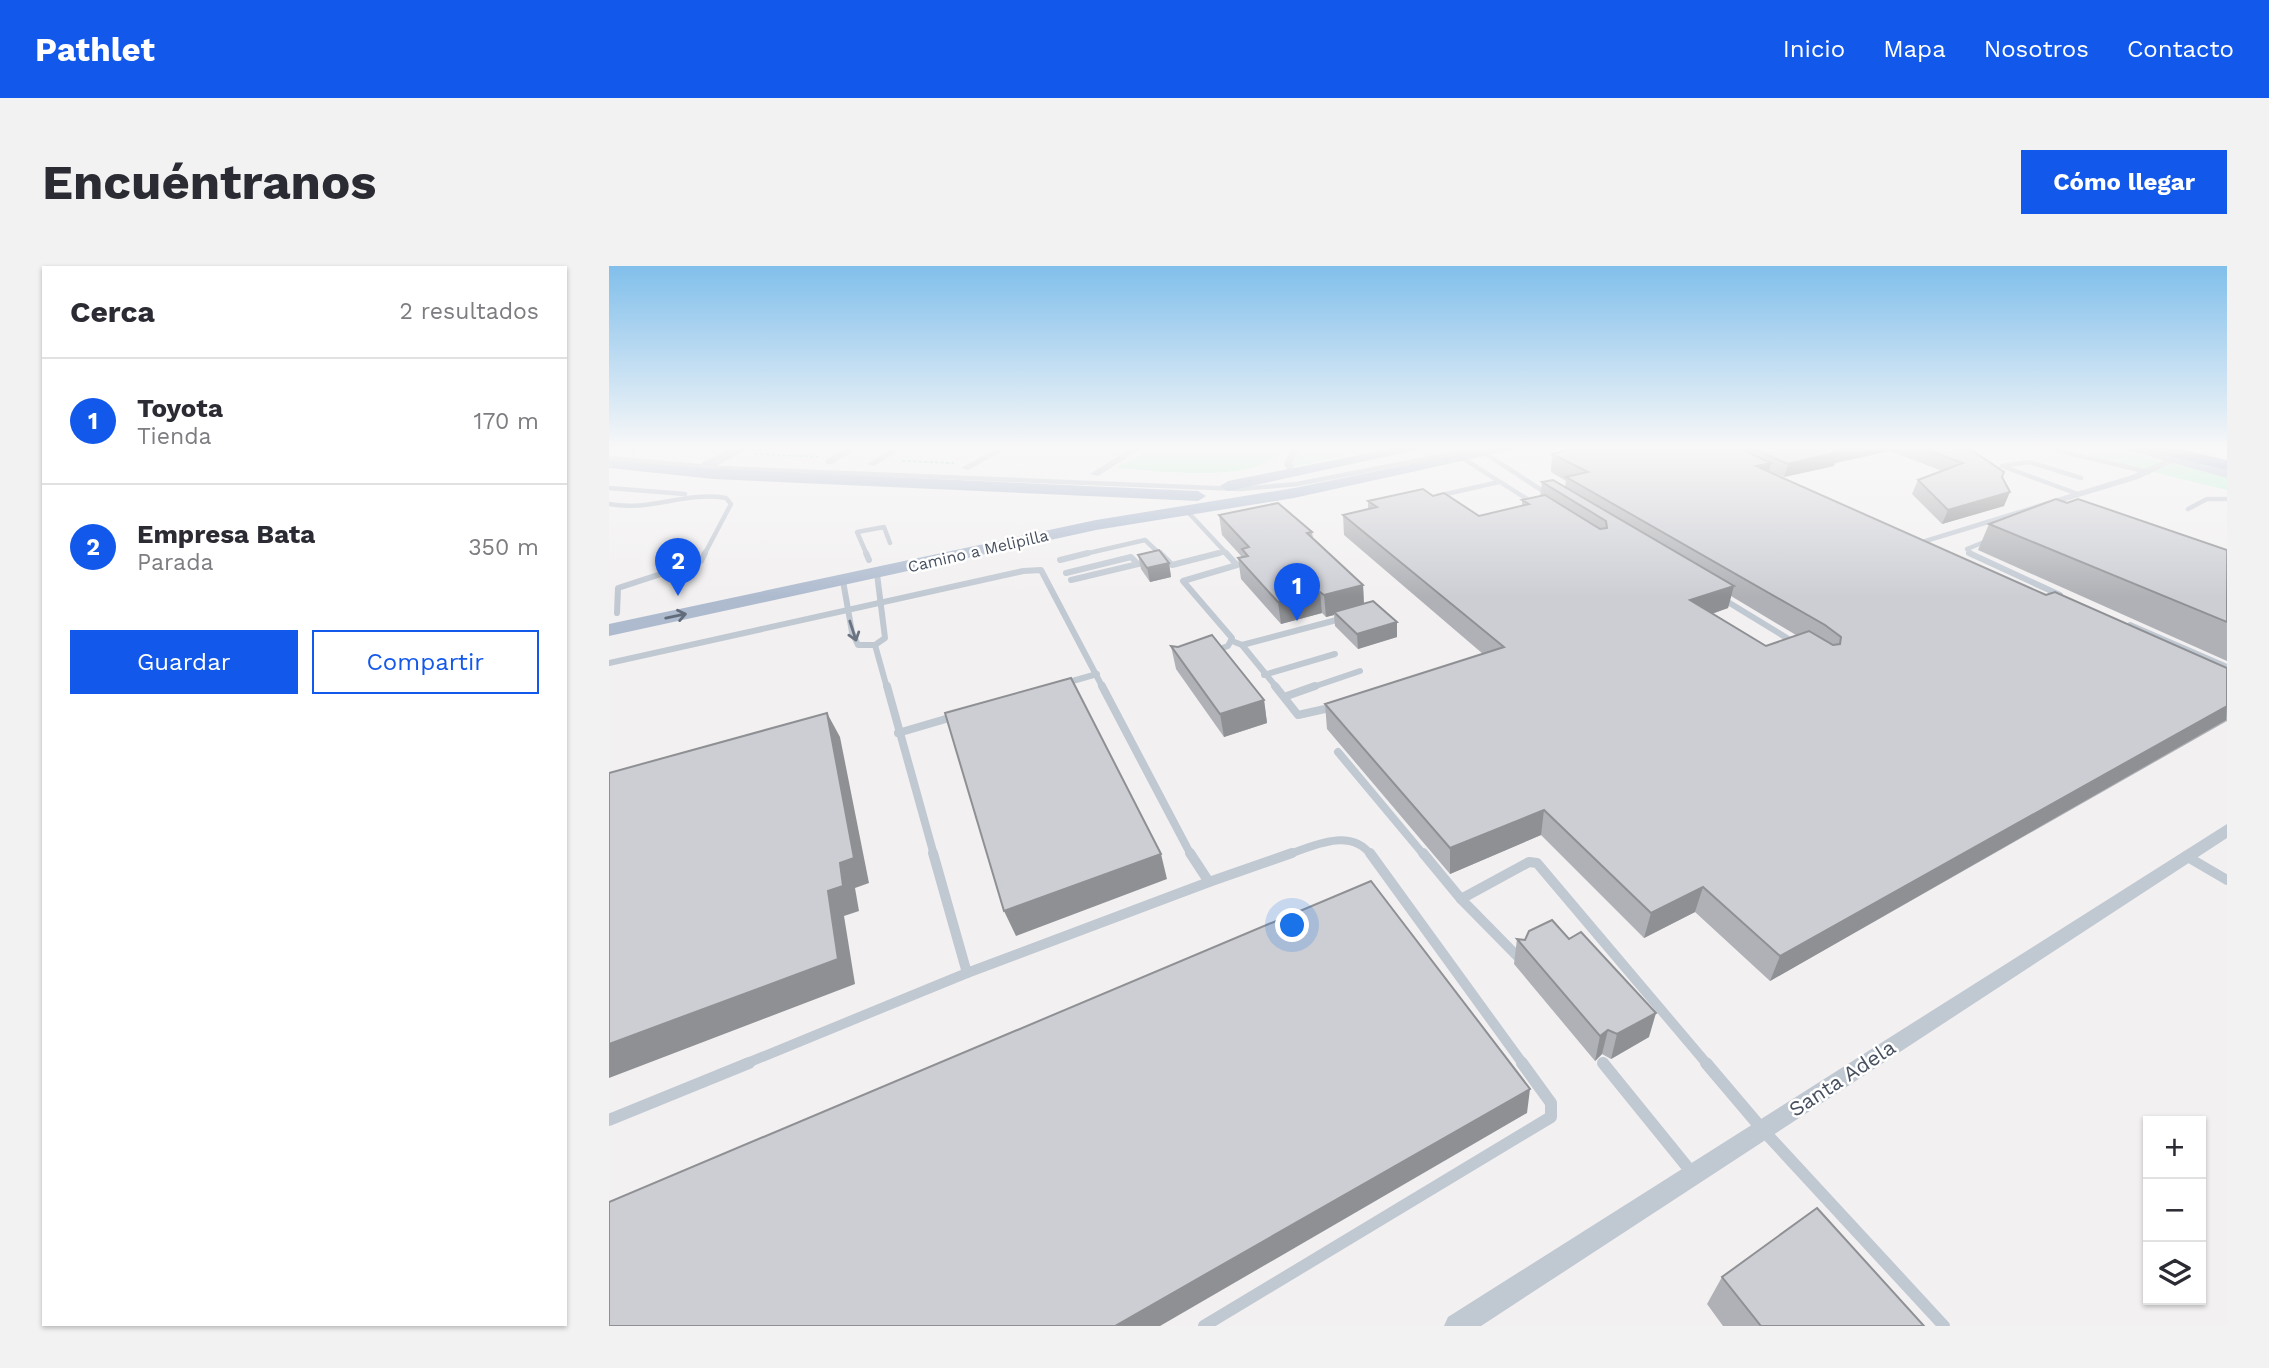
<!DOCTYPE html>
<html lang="es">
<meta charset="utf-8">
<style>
:root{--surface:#fff;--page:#f2f2f3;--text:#2b2b33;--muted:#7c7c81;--line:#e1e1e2;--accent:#1258ea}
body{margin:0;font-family:"Work Sans",sans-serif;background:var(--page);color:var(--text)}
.controls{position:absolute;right:21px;bottom:21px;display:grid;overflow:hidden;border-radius:0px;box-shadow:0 2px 5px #0004}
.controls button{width:63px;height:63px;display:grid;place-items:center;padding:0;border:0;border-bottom:2px solid var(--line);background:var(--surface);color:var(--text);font:35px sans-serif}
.you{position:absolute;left:684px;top:660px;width:24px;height:24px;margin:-18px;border:5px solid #fff;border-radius:50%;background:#1a73e8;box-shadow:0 0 0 10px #1a73e833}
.badge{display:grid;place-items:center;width:46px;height:46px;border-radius:50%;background:var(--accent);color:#fff;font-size:23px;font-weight:700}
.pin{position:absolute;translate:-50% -58px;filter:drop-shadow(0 2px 4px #0008)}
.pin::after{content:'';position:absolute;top:37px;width:24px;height:21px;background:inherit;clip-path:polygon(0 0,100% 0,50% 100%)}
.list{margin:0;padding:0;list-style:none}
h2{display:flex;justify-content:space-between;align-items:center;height:91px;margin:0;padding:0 28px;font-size:30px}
h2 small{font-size:23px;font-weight:400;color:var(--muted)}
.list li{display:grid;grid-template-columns:46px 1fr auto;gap:21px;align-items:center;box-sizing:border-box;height:126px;padding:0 28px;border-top:2px solid var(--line)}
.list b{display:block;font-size:26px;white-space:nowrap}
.list p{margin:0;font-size:23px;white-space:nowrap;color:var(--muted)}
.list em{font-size:23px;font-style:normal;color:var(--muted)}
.actions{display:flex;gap:14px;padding:21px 28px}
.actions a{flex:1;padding:16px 0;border:2px solid var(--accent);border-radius:0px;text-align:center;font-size:24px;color:var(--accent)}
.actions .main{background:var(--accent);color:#fff}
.icon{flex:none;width:38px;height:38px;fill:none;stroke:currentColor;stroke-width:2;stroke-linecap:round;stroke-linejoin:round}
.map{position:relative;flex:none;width:1618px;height:1060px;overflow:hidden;border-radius:0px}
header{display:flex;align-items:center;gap:42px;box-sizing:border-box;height:98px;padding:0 35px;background:var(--accent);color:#fff}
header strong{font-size:33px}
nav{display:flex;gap:38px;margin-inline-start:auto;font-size:24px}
.intro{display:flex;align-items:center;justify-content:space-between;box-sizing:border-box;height:168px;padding:0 42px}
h1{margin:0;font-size:49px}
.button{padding:18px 32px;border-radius:0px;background:var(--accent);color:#fff;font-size:24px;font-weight:700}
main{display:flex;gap:42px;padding:0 42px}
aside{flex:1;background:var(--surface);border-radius:0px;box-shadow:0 2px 5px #0004}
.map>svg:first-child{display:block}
</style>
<header>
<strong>Pathlet</strong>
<nav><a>Inicio</a><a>Mapa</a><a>Nosotros</a><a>Contacto</a></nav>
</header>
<div class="intro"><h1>Encuéntranos</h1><a class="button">Cómo llegar</a></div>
<main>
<aside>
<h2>Cerca<small>2 resultados</small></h2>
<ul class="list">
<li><span class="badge">1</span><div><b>Toyota</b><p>Tienda</p></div><em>170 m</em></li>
<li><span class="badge">2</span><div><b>Empresa Bata</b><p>Parada</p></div><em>350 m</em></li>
</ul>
<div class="actions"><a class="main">Guardar</a><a>Compartir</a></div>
</aside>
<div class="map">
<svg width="1618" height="1060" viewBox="0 0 1618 1060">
<rect width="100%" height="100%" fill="#f2f0f0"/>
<!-- green -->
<g fill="#bdf1d7">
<path d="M545,182H674C653,220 544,204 506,202Z"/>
<path d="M691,182H752L755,183L754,186L682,201Z"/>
<path d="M1444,182H1501L1618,209V224Z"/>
</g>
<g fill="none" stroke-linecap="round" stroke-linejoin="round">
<!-- path -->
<g stroke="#73d0ad" stroke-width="2" stroke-dasharray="3.5 2" stroke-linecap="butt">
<path d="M67,182L93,185"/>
<path d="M146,188L209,191"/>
<path d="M293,195L345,197"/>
</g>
<!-- lane-far4 -->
<g stroke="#c0c8d2" stroke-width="4.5">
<path d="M1437,182L1540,206"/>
<path d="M877,188L940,229"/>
<path d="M0,192L112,202L631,223L688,218L873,182"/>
<path d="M855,193L926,238"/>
<path d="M0,222L76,228"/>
<path d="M1469,228L1393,200L1420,196L1472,212"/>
<path d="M828,230L890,216"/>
<path d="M0,238C40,246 77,225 117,232L122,238L95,289"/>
<path d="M1579,243L1598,233H1618"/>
<path d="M577,244L619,289"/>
<path d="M258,289L248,266L275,261L281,277"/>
<path d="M471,289L536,274L552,289"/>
<path d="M603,289L616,286"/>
<path d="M1364,289L1358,283L1380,274"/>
</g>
<!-- lane-far3 -->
<g stroke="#c0c8d2" stroke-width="6">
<path d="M257,287L260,294"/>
<path d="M551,287L563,299L610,287"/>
<path d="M1360,287L1451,329"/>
<path d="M451,294L479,287"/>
<path d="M457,307L522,291L529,298L539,296"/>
<path d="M462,314L529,298"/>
<path d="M234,315L243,366L249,379H266L276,372L268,308"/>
<path d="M1114,333L1186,377"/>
<path d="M8,347L9,322L92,295L96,287"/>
<path d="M1521,359L1618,401"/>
<path d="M623,375L633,379L668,422"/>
<path d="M266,379L278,422"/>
<path d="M633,379L735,352"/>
<path d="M605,385L619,380L623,372L574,315L628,299L617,287"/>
<path d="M0,397L414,305L432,304L494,422"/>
<path d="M655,409L726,388"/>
<path d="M453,418L488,408"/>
<path d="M701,422L751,405"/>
</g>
<!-- lane-far2 -->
<g stroke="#c0c8d2" stroke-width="8">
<path d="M278,420L325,589"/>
<path d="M493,420L582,589"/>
<path d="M666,420L689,449L725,441"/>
<path d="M675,431L706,420"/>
<path d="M289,467L347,450"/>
<path d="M729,486L815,589"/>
<path d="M678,589C704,580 741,561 762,589"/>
</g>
<!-- lane-far1 -->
<g stroke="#c0c8d2" stroke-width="10">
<path d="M324,587L358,707L600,616"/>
<path d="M581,587L600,616L683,587"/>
<path d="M761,587L914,798"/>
<path d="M814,587L852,633L910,692"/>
<path d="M1577,590L1618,614"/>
<path d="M852,633L920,596L928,597L1098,798"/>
<path d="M136,798L358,707"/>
</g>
<!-- lane -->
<g stroke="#c0c8d2" stroke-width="12">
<path d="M994,797L1084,908"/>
<path d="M1097,797L1153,863L1335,1060"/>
<path d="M0,854L140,797"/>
<path d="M595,1060L942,851V837L913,797"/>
</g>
<!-- street -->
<g fill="#c0c8d2" fill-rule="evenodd">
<path d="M20,182H29L24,186Z"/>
<path d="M237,182H248L223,198H217V194Z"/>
<path d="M284,182H295L265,200L258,198Z"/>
<path d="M389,182H400L359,204L352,202Z"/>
<path d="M522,182H533L489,210L481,208Z"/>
<path d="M682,182H690L683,198L689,207L684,210L681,209L675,198Z"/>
<path d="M1564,190L1568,193L1567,195L1529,213L1308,280L1299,278L1523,209Z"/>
<path d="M1618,558V572L872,1060H835L839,1051Z"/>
</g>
<!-- secondary -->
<path fill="#c2cad9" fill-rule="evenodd" d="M123,182H140L104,202L99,210H89L87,207L94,196Z"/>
<!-- primary -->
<g fill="#aebbcf" fill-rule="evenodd">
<path d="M786,182H816L619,225L611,220L619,215Z"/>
<path d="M881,182H911L685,232L487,264L0,370V358L487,254L685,222Z"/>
<path d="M1511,182H1537L1618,202V212Z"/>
<path d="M0,194L105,203L589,225L597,230L589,235L105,213L0,202Z"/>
</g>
<!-- highway -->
<path fill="#869cc0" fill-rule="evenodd" d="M1537,182H1568L1618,194V204L1539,185Z"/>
</g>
<!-- wall -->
<g fill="#afb1b6" fill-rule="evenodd">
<path d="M967,182H1364L1363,185L1393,211L1395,240L1333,258L1303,228L1309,214L1333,205L1281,185L1226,197L1225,200L1175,211L1160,205V206L1437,329L1618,402V455L1161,715L1086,646L1035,672L932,569L841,608L718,463L716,438L874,388L735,269L734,249L759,243V235L824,230L870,250L913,240V234L931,231L933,216L956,221L957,215L942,206L943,188ZM1122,330L1187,369L1157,380L1103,348L1119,342Z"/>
<path d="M1458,237L1618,284V395L1369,284L1380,258Z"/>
<path d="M610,249L703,266L704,272L754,319L755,338L788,371L749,383L726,360L725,349L717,351L713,347L672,358L632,313L629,292L633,291L613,269Z"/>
<path d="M529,289L560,297L562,311L541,316L532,303Z"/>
<path d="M562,380L655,434L658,457L615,471L567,403Z"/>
<path d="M908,673L1040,771L1002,793L993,788L986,795L905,698Z"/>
<path d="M1113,1011L1315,1060H1114L1098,1038Z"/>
</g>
<!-- shaded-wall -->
<g fill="#8f9094">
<path d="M1237,182H1282L1281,185L1226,197L1225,200L1175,211L1179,198Z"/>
<path d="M1162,197L1157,216L1147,200Z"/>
<path d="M1401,226L1395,240L1333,258L1339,244Z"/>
<path d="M560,297L562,311L541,316L538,302Z"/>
<path d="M754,319L755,341L725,346V349L717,351L715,329Z"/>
<path d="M1125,320L1119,342L1076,357L1081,334Z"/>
<path d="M711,326L713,347L672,358L669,336Z"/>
<path d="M788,356V371L749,383L748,368Z"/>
<path d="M655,434L658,457L615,471L611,448Z"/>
<path d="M1618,440L1617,454L1161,715L1171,690Z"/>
<path d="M218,447L231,471L260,617L246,622L250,645L235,650L246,718L0,812V778L219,625L231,597Z"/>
<path d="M935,544L932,569L841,608V582Z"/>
<path d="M552,588L558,613L407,670L395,645Z"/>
<path d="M1094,621L1086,646L1035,672L1042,647Z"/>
<path d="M1047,747L1040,771L1002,793L1008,768Z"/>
<path d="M999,764L993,788L986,795L991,770Z"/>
<path d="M921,823L918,847L551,1060H506Z"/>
</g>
<!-- building -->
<g fill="#ccced4" stroke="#8f9094" stroke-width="2">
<path d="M967,182H1130L1162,197L1147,200L1437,329L1446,326L1618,402V440L1171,690L1094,621L1042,647L935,544L841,582L716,438L895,381L734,249L768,241L759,235L814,223L824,230L835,227L870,250L920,238L913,234L936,229L991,263L998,262L997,255L933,216L944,214L1125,320L1081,334L1157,380L1200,365L1224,379L1231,378L1232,371L1216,359L957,211L979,206L943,188Z"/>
<path d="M1143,182H1237L1225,185L1229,186L1179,198Z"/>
<path d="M1313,182H1359L1395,206L1393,211L1401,226L1339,244L1309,214L1354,197Z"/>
<path d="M1447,233L1458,237L1469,233L1618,284V356L1380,258Z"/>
<path d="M669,237L703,266L698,267L754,319L715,329L711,326L669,336L629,292L639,290L633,283L640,281L610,249Z"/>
<path d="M550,284L560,297L538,302L529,289Z"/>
<path d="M764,335L788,356L748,368L725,346Z"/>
<path d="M603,369L655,434L611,448L562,380L569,381Z"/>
<path d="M462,412L552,588L395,645L336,447Z"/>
<path d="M218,447L245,592L231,597L234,620L219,625L229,693L0,778V507Z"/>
<path d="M762,615L921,823L506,1060H0V936Z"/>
<path d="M943,654L960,673L972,666L1047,747L1008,768L999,764L991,770L908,673L916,674L920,665Z"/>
<path d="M1208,942L1315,1060H1152L1113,1011Z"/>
</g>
<!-- one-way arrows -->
<defs><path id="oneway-shaft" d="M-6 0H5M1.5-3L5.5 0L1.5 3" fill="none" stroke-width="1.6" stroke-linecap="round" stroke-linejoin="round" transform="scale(1.75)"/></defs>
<use stroke="#616b7a" href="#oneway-shaft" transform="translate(67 350) rotate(-12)"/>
<use stroke="#6b7481" href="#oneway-shaft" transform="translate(244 365) rotate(72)"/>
<!-- sky -->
<linearGradient id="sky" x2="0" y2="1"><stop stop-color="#81bfeb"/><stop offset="0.55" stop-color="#f9f8f8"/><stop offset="1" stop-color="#f9f8f8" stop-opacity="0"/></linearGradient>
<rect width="1618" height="331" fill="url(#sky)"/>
<g text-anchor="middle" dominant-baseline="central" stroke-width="5" stroke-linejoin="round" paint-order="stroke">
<!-- far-street labels -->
<g font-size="16" fill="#47505e" stroke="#fff">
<text transform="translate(369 285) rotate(-13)">Camino a Melipilla</text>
</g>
<!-- near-street labels -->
<g font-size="21" fill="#47505e" stroke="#fff">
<text transform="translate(1233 812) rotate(-33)">Santa Adela</text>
</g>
</g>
</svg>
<div class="controls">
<button>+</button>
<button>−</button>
<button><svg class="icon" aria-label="layers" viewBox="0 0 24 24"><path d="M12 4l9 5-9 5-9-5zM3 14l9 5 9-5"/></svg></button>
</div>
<div class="you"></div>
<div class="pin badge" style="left:688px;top:355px">1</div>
<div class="pin badge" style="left:69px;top:330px">2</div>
</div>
</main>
